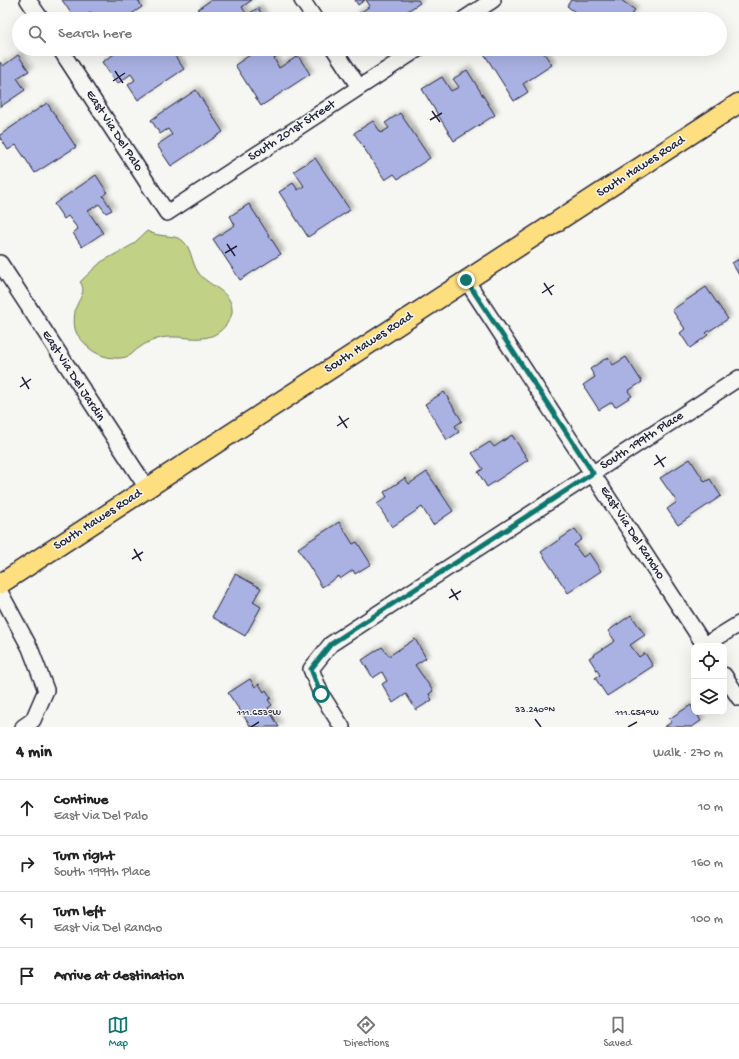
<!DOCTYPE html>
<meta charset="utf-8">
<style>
:root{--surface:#fff;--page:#f6f6f6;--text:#222;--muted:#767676;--line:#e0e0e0;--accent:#0f766e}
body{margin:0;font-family:"Gochi Hand",sans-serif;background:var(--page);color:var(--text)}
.controls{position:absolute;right:12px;bottom:12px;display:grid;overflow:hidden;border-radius:8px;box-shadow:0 4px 16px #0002}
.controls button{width:36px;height:36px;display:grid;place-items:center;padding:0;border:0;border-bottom:1px solid var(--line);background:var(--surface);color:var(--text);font:20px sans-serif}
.stop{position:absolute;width:12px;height:12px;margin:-9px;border:3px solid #0f766e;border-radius:50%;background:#fff}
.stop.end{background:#0f766e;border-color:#fff;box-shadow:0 1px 4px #0008}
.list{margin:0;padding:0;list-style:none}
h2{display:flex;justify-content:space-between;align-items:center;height:52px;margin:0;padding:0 16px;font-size:17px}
h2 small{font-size:13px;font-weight:400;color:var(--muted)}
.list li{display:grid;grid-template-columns:26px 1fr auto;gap:12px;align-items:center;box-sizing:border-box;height:56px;padding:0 16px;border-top:1px solid var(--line)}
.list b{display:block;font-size:15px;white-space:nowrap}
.list p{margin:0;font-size:13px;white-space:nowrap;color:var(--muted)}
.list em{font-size:13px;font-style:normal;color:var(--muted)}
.icon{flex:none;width:22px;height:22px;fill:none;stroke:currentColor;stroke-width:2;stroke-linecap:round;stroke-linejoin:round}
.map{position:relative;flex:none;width:739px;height:727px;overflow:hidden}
.search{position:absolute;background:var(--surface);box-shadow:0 4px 16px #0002;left:12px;right:12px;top:12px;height:44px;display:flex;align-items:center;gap:10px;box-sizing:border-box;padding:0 14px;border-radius:22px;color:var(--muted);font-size:15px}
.sheet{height:276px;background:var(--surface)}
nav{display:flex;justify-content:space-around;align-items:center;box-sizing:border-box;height:56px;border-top:1px solid var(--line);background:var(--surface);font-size:11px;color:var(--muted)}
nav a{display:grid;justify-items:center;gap:2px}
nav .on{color:var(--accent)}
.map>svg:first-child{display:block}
</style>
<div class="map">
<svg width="739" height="727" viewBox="0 0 739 727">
<defs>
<filter id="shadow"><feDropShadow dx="3.5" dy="-3.5" stdDeviation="2" flood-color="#0004"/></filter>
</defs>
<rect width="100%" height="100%" fill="#f6f6f2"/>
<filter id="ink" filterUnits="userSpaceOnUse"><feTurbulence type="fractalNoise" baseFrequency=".025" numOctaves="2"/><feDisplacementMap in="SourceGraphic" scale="8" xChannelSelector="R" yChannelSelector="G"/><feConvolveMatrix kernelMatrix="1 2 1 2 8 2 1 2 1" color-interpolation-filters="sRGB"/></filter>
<g filter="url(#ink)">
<!-- green -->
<path fill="#c1d185" stroke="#727a60" d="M147,231C159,238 173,234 182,240C192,248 191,262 198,272C207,286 231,290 232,309C233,315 229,320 226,325C208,348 184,333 161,338C153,340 145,343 139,348C135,350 133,354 129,356C117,361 99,357 89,348C86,344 80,339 77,334C73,327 74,315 76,307C79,299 87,291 80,282L101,262L132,245Z"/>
<!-- building -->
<g fill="#a9b2e3" stroke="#22223b" filter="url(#shadow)">
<path d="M62,0H138L142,7L124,19H94L95,18L91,12L80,19H75Z"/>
<path d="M211,0H252L242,7L247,15L258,8L265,19H204L198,9Z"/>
<path d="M355,0H365L358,5Z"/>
<path d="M366,0H418L420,3L395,19H357L355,16L370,6Z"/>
<path d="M571,0H621L635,10L628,19H576L579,15L567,6Z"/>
<path d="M122,49H170L184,69L138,100L128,85L135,80L131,74L117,84L102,62Z"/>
<path d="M259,49H284L285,51L274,58L279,68L298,56L310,74L261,106L235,65Z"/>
<path d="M488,49H541L552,65L523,84L528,92L514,101L483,52Z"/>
<path d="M18,55L29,71L17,78L25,90L0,107V62L3,66Z"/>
<path d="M467,70L495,115L454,141L422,89L442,77L451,91L459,87L453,79Z"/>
<path d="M196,90L223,132L171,166L157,145L172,135L168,129L160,134L151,120Z"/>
<path d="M47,103L76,147L35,173L16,145L8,150L0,137V135Z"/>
<path d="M400,113L430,158L398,179L394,174L385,180L354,133L373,121L381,133L389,128L385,123Z"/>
<path d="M315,158L350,210L308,237L279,192L293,183L298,190L304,186L294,171Z"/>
<path d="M96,175L107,192L103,196L112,210L106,213L99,204L88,211L103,233L82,247L73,233L78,229L68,216L64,219L54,204Z"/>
<path d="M249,204L281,254L240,280L213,239L235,225L230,216Z"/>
<path d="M739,259V275L732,263Z"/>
<path d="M706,287L728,319L706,333L708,335L690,348L680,333L685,329L672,310Z"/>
<path d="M608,357L613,365L626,357L642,382L628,391L632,396L615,407L612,402L599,410L583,385L595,377L590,369Z"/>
<path d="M444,392L462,421L455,426L459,432L447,440L425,404Z"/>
<path d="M512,435L528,460L487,487L478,472L483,469L472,453L490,442L494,447Z"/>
<path d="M690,459L705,482L710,479L721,496L678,525L667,509L677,502L660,478Z"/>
<path d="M427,472L453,511L433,525L422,507L392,527L377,504L387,497L384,492L405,478L409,484Z"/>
<path d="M339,522L353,544L357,542L371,564L355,574L353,570L340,579L339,576L322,587L298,548Z"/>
<path d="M575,529L582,539L574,545L583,557L589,553L601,571L568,593L541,552Z"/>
<path d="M235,574L261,588L253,602L261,607L245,636L212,617Z"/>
<path d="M631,615L645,635L630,645L639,657L645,653L653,666L607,696L595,678L600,675L589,658L615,641L608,631Z"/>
<path d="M415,639L426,658L415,665L433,691L429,694L432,700L416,710L406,694L393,703L382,684L387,681L382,672L373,678L362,660L382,647L389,656Z"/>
<path d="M250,679L255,687L259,684L264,692L266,690L271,698L268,700L272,705L268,708L279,727H251L228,693Z"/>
<path d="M691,705L694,712H696L701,721L692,727H664L672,722L669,719Z"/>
</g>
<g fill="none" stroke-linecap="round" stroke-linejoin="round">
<defs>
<g id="minor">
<path d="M28,0L41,19"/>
<path d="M302,0L315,19"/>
<path d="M464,19L493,0"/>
<path d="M60,49L167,213L418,49"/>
<path d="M334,49L359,87"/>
<path d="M0,263L147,488"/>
<path d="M466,280L705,646"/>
<path d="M0,592L30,648L46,690L33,720L23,727"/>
<path d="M705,645L739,624"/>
<path d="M724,675L739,698"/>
<path d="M342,727L321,694L311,669L331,644L739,378"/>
</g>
<path id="major" d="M0,584L739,103"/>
</defs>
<!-- minor casing -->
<use href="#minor" stroke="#22223b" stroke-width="18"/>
<!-- major casing -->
<use href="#major" stroke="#22223b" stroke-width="22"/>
<!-- minor -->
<use href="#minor" stroke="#f6f6f2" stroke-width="15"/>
<!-- major -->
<use href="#major" stroke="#fedf80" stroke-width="19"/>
</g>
</g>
<g fill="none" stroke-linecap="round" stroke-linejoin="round" filter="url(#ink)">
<!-- route -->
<path stroke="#0f766e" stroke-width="5" d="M321,694L311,669L331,644L593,473L466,280"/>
</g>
<!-- ticks -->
<path fill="none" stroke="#22223b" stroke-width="1.5" d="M115,71L123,83M113,81L125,73M432,111L440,122M430,120L442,113M227,244L235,256M225,253L237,246M544,283L552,295M542,293L554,285M22,377L29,389M20,387L31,379M339,416L347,428M337,426L349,418M656,455L664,467M654,465L666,457M134,549L141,561M132,559L143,552M451,589L458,600M449,598L461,591M535,719L541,727M251,727L259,722M628,727L637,722"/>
<g text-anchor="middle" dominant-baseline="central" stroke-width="3" stroke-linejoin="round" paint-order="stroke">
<!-- street labels -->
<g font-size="13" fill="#22223b" stroke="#f6f6f2">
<text transform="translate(114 131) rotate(57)">East Via Del Palo</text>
<text transform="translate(292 131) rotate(-33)">South 201st Street</text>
<text transform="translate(641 167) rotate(-33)">South Hawes Road</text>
<text transform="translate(369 343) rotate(-33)">South Hawes Road</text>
<text transform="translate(73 376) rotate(57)">East Via Del Jardin</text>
<text transform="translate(642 441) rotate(-33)">South 199th Place</text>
<text transform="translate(98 520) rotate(-33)">South Hawes Road</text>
<text transform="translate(632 533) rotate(57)">East Via Del Rancho</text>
</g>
</g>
<g font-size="10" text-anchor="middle" fill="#22223b" stroke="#f6f6f2" stroke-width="3" stroke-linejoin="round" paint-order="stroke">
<text x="535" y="712">33.240°N</text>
<text x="259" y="715">111.653°W</text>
<text x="637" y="715">111.654°W</text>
</g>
</svg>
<div class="controls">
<button><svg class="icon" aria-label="locate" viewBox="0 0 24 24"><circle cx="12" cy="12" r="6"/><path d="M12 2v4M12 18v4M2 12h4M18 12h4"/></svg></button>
<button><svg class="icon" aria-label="layers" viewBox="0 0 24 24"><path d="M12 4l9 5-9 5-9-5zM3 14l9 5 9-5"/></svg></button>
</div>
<div class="stop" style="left:321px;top:694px"></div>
<div class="stop end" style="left:466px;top:280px"></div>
<div class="search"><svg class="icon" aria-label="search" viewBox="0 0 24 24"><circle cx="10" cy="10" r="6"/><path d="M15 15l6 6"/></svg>Search here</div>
</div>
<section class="sheet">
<h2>4 min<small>Walk · 270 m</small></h2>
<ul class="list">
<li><svg class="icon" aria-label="ahead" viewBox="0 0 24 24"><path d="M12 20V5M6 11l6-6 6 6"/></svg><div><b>Continue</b><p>East Via Del Palo</p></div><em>10 m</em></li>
<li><svg class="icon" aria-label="right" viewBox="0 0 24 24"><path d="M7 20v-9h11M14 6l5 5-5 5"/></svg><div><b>Turn right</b><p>South 199th Place</p></div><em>160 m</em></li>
<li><svg class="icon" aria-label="left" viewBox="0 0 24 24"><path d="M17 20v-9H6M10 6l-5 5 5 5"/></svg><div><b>Turn left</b><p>East Via Del Rancho</p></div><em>100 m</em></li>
<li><svg class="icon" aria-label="arrive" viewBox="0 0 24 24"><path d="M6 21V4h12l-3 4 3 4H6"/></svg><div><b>Arrive at destination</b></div></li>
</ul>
</section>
<nav>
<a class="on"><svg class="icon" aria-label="map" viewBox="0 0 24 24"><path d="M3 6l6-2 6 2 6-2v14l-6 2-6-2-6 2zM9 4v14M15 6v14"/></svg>Map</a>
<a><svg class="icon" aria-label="directions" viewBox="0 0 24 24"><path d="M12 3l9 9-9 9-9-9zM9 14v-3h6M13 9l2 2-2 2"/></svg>Directions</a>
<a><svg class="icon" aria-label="saved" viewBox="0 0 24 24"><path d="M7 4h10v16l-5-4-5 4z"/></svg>Saved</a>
</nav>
